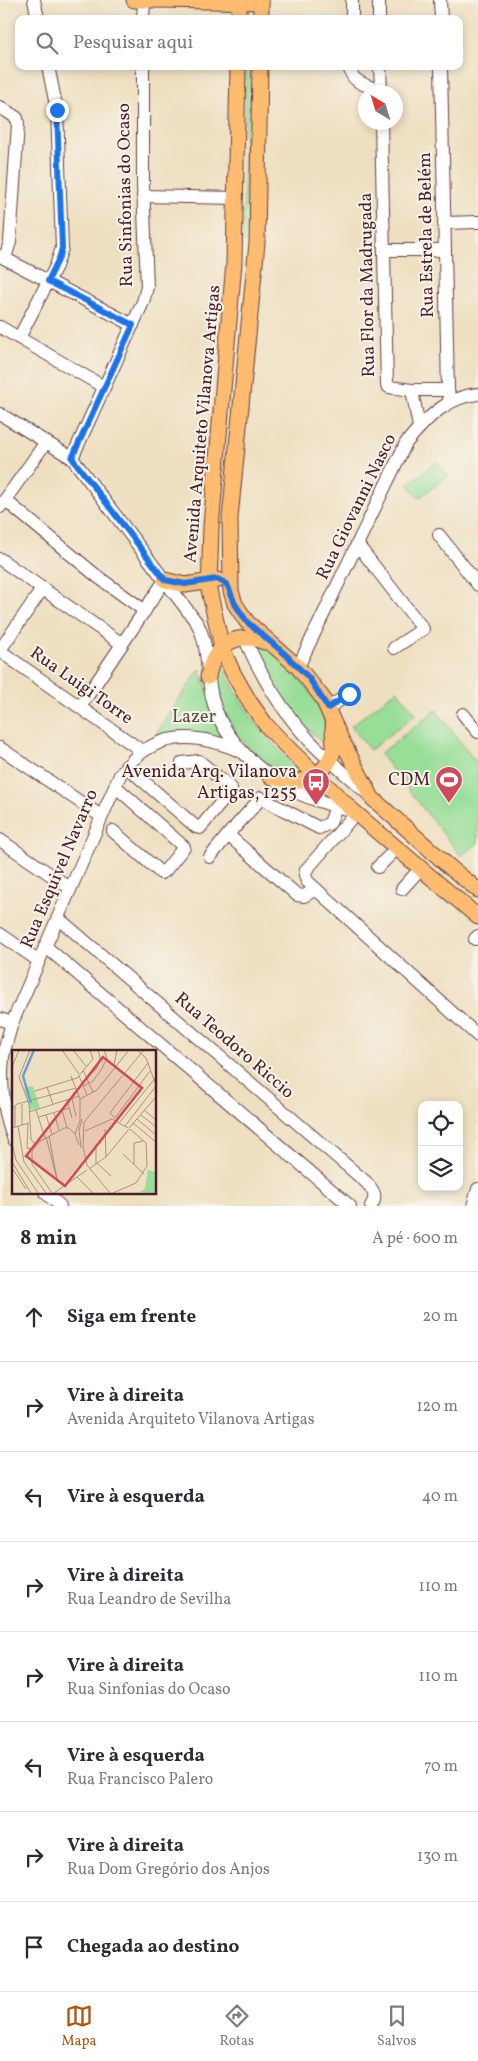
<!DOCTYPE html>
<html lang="pt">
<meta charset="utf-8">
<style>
:root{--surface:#fff;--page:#f2f2f3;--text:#2b2b33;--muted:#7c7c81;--line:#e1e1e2;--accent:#b45309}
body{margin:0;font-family:Vollkorn,serif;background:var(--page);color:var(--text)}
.controls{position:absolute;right:15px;bottom:15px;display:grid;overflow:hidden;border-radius:10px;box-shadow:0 2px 8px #0003}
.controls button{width:45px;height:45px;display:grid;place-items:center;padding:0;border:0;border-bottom:1px solid var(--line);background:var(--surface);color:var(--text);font:25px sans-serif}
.compass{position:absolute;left:358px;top:85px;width:45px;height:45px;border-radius:50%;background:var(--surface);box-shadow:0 2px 8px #0003;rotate:322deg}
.stop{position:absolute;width:15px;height:15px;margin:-11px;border:4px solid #1a73e8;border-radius:50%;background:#fff}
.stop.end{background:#1a73e8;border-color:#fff;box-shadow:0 1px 5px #0008}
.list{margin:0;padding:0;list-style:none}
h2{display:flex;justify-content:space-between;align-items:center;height:65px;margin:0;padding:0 20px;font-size:21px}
h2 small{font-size:16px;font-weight:400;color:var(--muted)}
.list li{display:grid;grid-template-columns:32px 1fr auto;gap:15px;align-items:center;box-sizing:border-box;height:90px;padding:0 20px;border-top:1px solid var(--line)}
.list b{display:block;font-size:19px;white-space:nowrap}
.list p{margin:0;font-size:16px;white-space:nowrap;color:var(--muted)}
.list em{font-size:16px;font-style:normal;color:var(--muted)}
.icon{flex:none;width:28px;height:28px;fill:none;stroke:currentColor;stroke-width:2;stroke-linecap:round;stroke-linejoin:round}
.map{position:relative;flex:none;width:478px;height:1206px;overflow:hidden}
.search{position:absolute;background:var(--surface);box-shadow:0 2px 8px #0003;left:15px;right:15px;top:15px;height:55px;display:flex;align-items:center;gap:12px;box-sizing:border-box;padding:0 18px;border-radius:10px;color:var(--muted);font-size:19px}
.sheet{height:785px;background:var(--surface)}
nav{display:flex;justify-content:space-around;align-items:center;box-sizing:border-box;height:70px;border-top:1px solid var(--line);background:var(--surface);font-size:14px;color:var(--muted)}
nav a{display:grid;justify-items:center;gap:2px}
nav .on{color:var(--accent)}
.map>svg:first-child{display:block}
</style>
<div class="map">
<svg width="478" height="1206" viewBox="0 0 478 1206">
<rect width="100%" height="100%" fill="#f7f3e8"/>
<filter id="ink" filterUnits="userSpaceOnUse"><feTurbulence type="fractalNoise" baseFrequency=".02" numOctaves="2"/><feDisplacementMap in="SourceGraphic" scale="10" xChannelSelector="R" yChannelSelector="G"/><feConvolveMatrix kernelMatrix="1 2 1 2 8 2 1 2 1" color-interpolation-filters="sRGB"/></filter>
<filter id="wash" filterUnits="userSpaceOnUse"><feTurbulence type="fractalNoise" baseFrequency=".0096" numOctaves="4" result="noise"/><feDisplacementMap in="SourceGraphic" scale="20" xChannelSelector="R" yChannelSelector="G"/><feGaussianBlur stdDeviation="1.12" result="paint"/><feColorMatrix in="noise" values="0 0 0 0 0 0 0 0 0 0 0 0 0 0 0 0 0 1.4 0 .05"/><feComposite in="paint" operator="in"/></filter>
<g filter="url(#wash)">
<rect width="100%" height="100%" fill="#eedfc0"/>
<!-- green -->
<g fill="#97de97" stroke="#707e61">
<path d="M246,66H251L249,243L243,242Z"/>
<path d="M437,462L448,476L419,498L408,484Z"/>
<path d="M254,644C269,647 279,657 289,668C314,694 327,712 330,749C296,722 271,685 254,644Z"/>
<path d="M220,658C241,710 264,736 303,775C297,775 290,776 284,774C254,765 218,715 214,685C213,677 218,666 220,658Z"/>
<path d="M200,669L226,741L155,735Z"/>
<path d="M397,690L416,714L370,750L351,726Z"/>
<path d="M436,710L478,765V843L461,856L380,754Z"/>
</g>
</g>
<g filter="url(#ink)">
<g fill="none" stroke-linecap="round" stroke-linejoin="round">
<defs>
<g id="minor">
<path d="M34,0L38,19"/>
<path d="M379,0V19"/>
<path d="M440,0L441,19"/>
<path d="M143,19L144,0"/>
<path d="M352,19V1"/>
<path d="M350,66C349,82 368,86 381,91"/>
<path d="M380,66L381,92"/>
<path d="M441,66L448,390L450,402"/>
<path d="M0,107L17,118L18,124L10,242L5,258"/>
<path d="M381,122L387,385L389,387L412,390H448"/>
<path d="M143,196L235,198"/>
<path d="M444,223L478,222"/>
<path d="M384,250H445"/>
<path d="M0,256L133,325"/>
<path d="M0,327L104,387"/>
<path d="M19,338L56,266L62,248L57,110L48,66"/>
<path d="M412,390L419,427"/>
<path d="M0,414L72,458L197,623C209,645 206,672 212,697C220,735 255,769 288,788C308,799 332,805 353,811"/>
<path d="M72,458L143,302L147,287L143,184V66"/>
<path d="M5,500L98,577L145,611"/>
<path d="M0,507L46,442"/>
<path d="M439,535L478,585"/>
<path d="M357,544L423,629L394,648"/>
<path d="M0,559L122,644"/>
<path d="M244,637C260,674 281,710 309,740C327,759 348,776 368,794"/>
<path d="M0,650L43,588"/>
<path d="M0,651L142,751"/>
<path d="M298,667L406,443C425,420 447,396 478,394"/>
<path d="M80,707L165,580"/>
<path d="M328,708L349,694"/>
<path d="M463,714L478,732"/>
<path d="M0,748L101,816"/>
<path d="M126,766L196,827L200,828L230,792L231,788L199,761L182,763"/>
<path d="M356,813L306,870L305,875L307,881L478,1036"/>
<path d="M236,826L261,798L319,828L330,823L336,806"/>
<path d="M113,831L161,873L165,871L184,847L115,786"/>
<path d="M228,835L297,895L304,896L316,889"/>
<path d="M0,840L70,888"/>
<path d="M210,857L232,830"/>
<path d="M378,867L397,848"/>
<path d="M402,889L420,869"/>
<path d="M58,918L366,1182C373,1190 378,1196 371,1206"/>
<path d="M0,934L39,961"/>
<path d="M475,939L478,936"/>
<path d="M45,946L350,1206"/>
<path d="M0,1019L12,1023"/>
<path d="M14,1140C4,1115 0,1084 3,1057C5,1046 9,1034 12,1023L120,775C152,730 194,731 242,752"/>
<path d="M45,1192L60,1206"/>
<path d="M473,1206L478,1189"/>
</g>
<g id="major">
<path d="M134,0H157"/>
<path d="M158,0L261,2"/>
<path d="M239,19V0"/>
<path d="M261,19V0"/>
<path d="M238,66L234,263L211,527L209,590L222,648L233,673L249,701L266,725L285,745L353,811L478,917"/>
<path d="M260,66L257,243L230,518L231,591L235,604L247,622L298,667L322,697L341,739L372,798L452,869L478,890"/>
<path d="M165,580L185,585L218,580"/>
<path d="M208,677C213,647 235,630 265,642"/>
<path d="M270,776C290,782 309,786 324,768C329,762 333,755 334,747C334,741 333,734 333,727"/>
</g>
</defs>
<!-- minor casing -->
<use href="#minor" stroke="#633c41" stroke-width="14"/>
<!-- major casing -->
<use href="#major" stroke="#633c41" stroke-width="17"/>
<!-- minor -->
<use href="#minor" stroke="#fff" stroke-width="12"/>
<!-- major -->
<use href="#major" stroke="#fdbc70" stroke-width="15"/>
</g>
</g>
<g fill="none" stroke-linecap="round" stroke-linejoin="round" filter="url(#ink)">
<!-- route -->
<path stroke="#1a73e8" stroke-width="6" d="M57,110L62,248L60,256L48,281L133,325L72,458L165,580L185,584L217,579L227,584L235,604L247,622L285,654L309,678L328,708L349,694"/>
</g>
<!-- icons -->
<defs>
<symbol id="stadium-pin" viewBox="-11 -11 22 30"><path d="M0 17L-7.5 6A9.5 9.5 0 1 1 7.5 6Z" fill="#d1495b" stroke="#f7f3e8"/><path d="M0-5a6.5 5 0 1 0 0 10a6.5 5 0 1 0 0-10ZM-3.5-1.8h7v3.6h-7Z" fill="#fff"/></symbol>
<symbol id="bus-pin" viewBox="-11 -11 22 30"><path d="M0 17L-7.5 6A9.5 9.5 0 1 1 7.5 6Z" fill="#d1495b" stroke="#f7f3e8"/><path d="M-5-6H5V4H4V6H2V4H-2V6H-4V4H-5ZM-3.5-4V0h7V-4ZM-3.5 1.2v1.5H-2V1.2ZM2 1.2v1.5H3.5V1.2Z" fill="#fff"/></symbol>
</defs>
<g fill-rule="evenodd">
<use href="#stadium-pin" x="433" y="764" width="32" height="43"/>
<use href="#bus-pin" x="300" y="766" width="32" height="43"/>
</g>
<g text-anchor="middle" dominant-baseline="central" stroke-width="4" stroke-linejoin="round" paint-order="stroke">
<!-- street labels -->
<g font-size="18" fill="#4a1f2b" stroke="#f7f3e8">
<text transform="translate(126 195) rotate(-91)">Rua Sinfonias do Ocaso</text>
<text transform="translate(427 235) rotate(-91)">Rua Estrela de Belém</text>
<text transform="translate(368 285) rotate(-91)">Rua Flor da Madrugada</text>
<text transform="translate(203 424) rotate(-85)">Avenida Arquiteto Vilanova Artigas</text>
<text transform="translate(357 507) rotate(-64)">Rua Giovanni Nasco</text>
<text transform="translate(81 686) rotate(35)">Rua Luigi Torre</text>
<text transform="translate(60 869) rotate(-67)">Rua Esquivel Navarro</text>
<text transform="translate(234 1046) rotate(41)">Rua Teodoro Riccio</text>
</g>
<!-- park labels -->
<g font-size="18" fill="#5d4f46" stroke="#f7f3e8">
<text x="194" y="717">Lazer</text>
</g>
<!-- poi labels -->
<g font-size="18" fill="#4a1f2b" stroke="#f7f3e8" text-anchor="end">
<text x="297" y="772">Avenida Arq. Vilanova<tspan x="297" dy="21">Artigas, 1255</tspan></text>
<text x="430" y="780">CDM</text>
</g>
</g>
<!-- overview -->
<g transform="translate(12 1050)">
<rect width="144" height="144" fill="#eedfc0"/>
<path d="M21,36L28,58L18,60L12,38ZM136,120L144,122V143L127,142L133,139Z" fill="#97de97"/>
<path fill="none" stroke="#699ed6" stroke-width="2.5" d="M19,53L11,26L22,0"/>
<path fill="none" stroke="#ac9284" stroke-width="1" d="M18,0L7,27L17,54L19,89L23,95M50,0L67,24M61,0L74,16M105,0L102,15L113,24M125,0L134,8L144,35M0,17L7,0M71,20L81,42M59,26L68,49V71L63,84L67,95M67,26L75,45M75,28L85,18L88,7L86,0M71,36L81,31L89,20L95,8L92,0M35,37L41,54M23,41L65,28L81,9L78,0M60,48L64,66M68,49L85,40L117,0M55,50L60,68M10,54V75M3,56V77M0,59L5,54L64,38M24,60L33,88M50,60L55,78M132,60L144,70M17,62L67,46M42,63L47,80M34,65L40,84M129,65L144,77M27,67L57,58M103,68L98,63L136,13M103,68L138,21M125,69L144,85M108,72L144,27M16,73L15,98L20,99M121,73L144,92M6,76L12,112L34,143M113,76L144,36M0,78L17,73M117,78L144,47M93,79L94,107M73,81L100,69L116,78M34,87L45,129L37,86M0,93L4,110L26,143M84,95V114M69,98L67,80L70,69M111,104L132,124M0,112L19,143M85,113L99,126M122,115V93L131,91M0,118L14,139M77,119L94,107L117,79M65,127L81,143M40,143L20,114V101L27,92L52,78H57L63,84M42,143L75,120M98,143L75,115L71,96L72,72L132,0M101,143L124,133L135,116L134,93L118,79"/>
<path fill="#d1495b" fill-opacity="0.15" stroke="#d1495b" stroke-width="2.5" d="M91,7L130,38L53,136L14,106Z"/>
<rect width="144" height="144" fill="none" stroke="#4a1f2b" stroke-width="2.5"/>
</g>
</svg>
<div class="controls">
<button><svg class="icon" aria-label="locate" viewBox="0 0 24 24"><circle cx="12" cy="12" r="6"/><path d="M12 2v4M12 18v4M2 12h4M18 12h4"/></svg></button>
<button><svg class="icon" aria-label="layers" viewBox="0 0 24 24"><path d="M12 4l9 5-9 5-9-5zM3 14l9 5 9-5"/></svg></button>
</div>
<svg class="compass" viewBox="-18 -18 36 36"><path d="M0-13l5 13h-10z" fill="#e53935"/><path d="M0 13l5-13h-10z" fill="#7c7c81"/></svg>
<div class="stop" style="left:349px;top:694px"></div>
<div class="stop end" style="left:57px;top:110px"></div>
<div class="search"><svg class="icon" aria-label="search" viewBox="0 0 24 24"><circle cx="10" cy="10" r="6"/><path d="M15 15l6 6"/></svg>Pesquisar aqui</div>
</div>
<section class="sheet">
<h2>8 min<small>A pé · 600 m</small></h2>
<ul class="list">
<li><svg class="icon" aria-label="ahead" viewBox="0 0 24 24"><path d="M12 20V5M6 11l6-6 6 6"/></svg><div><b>Siga em frente</b></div><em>20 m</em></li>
<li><svg class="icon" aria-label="right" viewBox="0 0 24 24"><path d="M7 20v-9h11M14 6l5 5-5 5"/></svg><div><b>Vire à direita</b><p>Avenida Arquiteto Vilanova Artigas</p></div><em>120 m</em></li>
<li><svg class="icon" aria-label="left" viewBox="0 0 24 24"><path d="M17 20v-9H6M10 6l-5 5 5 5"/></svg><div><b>Vire à esquerda</b></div><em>40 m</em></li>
<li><svg class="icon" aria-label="right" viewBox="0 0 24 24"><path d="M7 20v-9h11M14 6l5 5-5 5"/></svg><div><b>Vire à direita</b><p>Rua Leandro de Sevilha</p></div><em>110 m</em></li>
<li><svg class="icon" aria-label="right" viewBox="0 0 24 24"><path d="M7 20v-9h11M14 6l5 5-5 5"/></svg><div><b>Vire à direita</b><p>Rua Sinfonias do Ocaso</p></div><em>110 m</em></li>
<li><svg class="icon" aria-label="left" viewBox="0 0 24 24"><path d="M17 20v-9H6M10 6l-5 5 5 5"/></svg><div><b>Vire à esquerda</b><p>Rua Francisco Palero</p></div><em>70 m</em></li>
<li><svg class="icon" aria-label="right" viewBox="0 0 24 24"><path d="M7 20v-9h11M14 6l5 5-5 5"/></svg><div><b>Vire à direita</b><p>Rua Dom Gregório dos Anjos</p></div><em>130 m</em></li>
<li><svg class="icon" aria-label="arrive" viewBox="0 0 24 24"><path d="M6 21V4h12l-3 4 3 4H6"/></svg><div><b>Chegada ao destino</b></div></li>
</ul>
</section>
<nav>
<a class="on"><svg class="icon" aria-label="map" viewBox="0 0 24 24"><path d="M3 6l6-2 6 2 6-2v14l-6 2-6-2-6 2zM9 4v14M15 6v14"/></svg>Mapa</a>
<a><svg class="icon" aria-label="directions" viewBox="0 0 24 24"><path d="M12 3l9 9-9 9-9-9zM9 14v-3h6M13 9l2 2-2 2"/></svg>Rotas</a>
<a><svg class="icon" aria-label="saved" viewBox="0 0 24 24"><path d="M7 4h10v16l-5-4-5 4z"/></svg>Salvos</a>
</nav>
